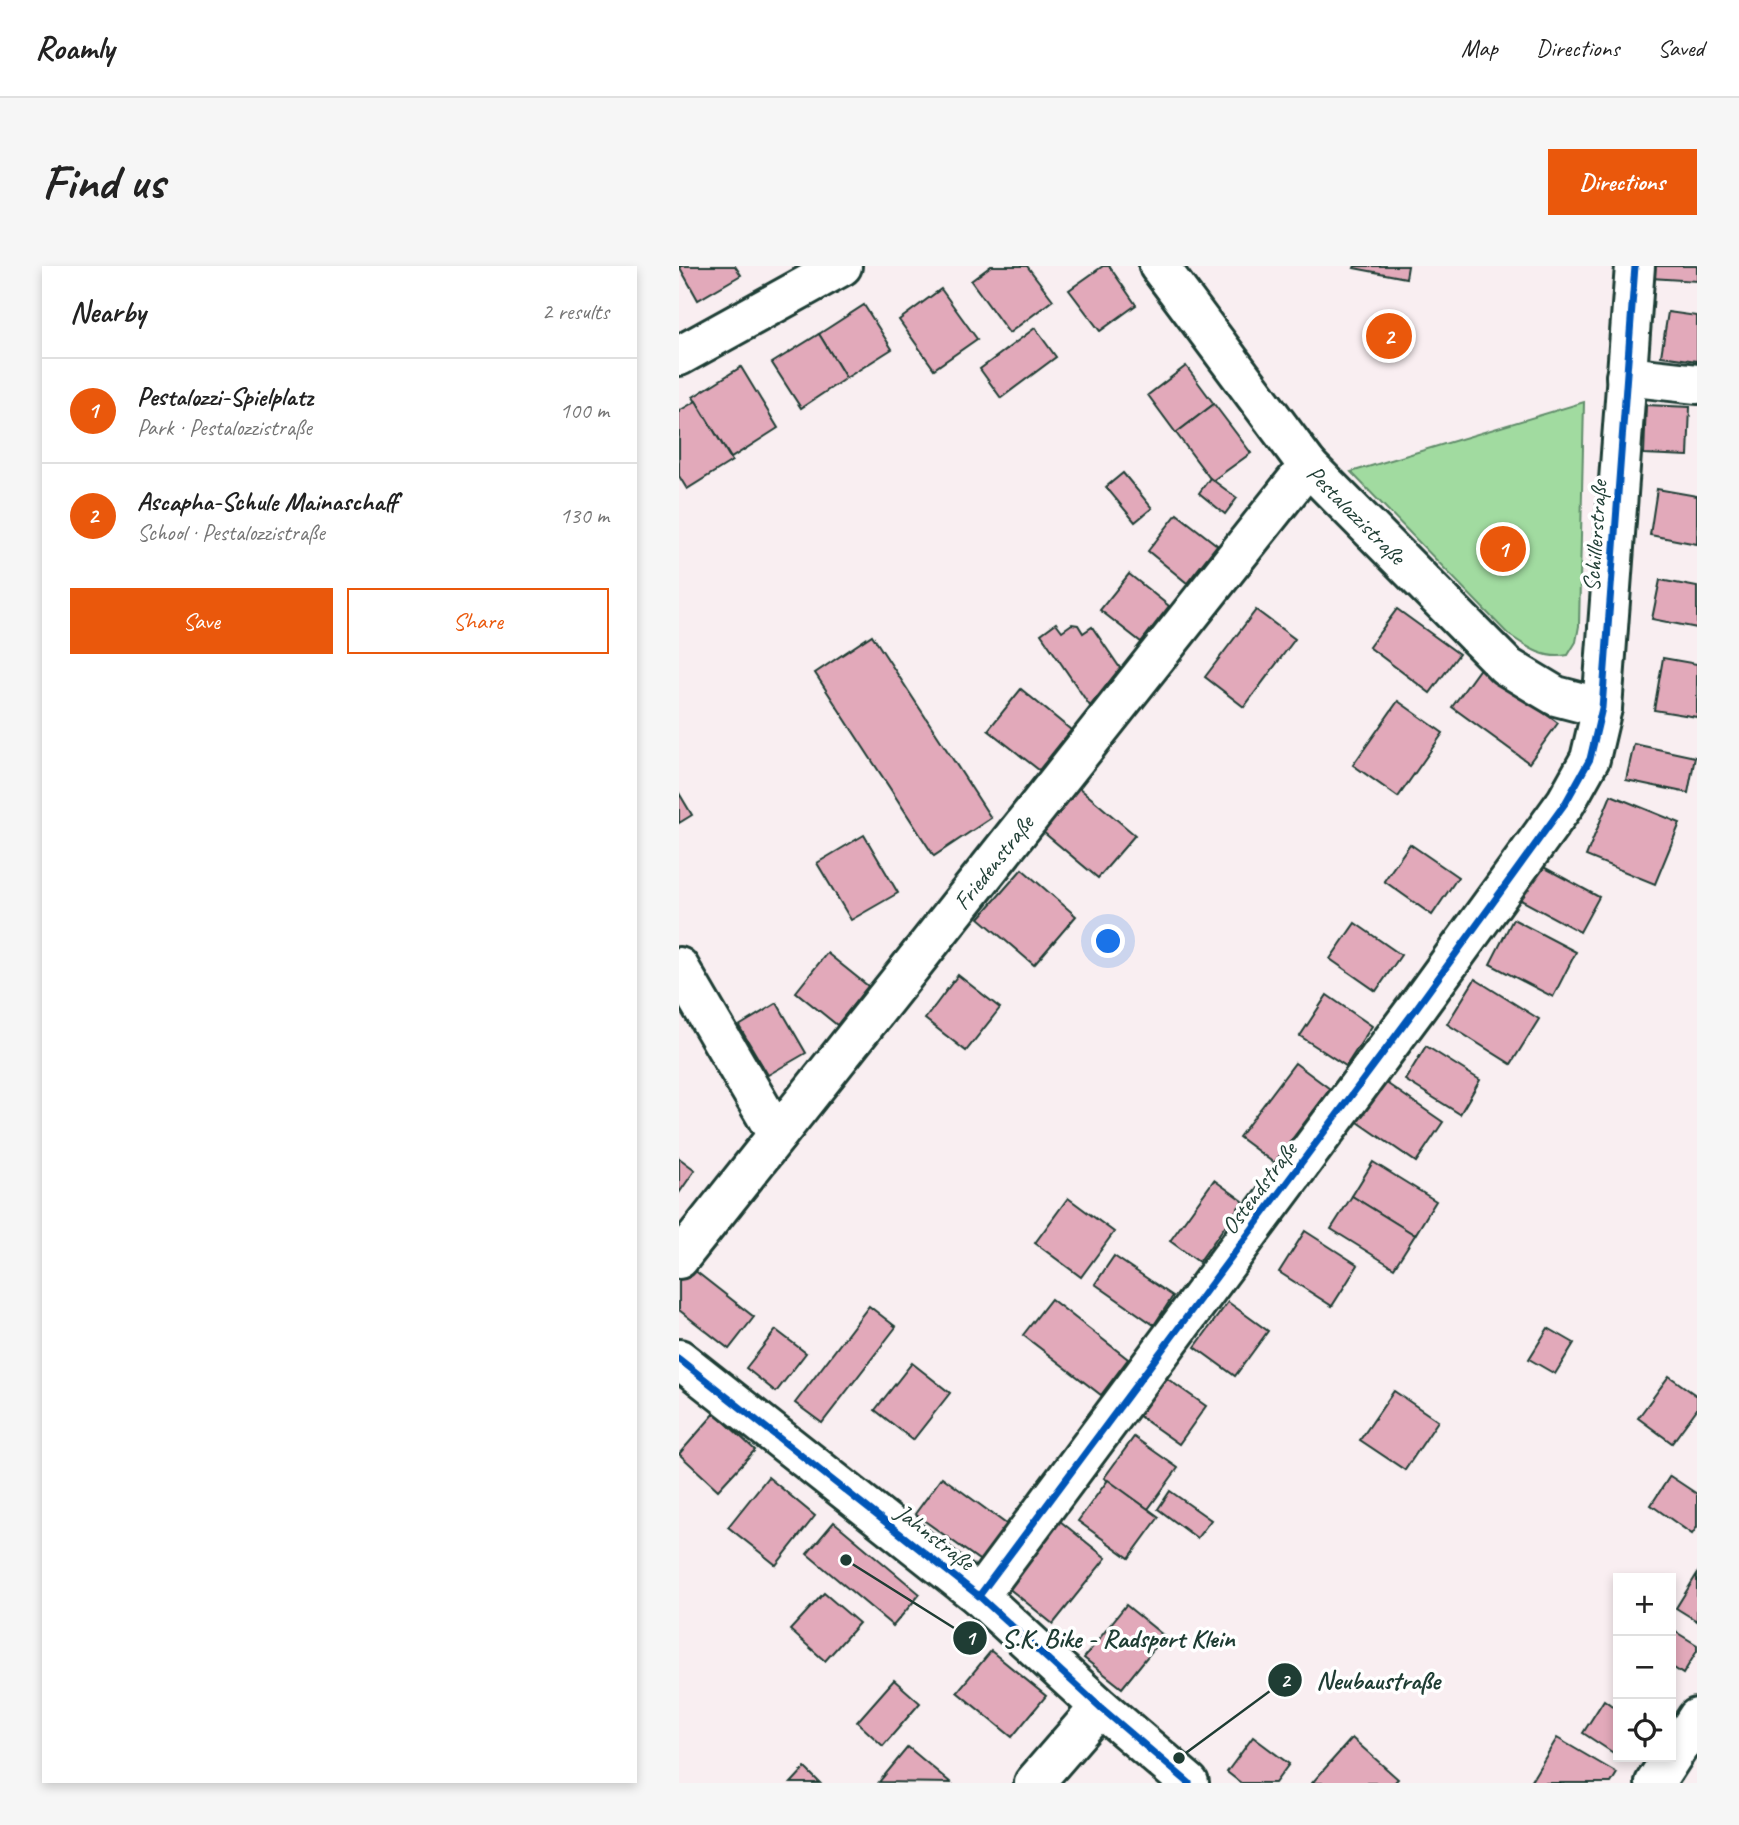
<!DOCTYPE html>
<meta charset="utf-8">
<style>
:root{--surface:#fff;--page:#f6f6f6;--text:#222;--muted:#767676;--line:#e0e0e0;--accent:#ea580c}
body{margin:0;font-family:Caveat,sans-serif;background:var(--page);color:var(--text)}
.controls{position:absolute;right:21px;bottom:21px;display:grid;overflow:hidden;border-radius:0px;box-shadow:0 4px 10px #0003}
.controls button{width:63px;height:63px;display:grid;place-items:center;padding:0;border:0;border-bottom:2px solid var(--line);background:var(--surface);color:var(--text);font:35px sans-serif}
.you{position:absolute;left:430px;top:676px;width:24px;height:24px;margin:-18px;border:5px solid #fff;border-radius:50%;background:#1a73e8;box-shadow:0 0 0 10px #1a73e833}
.badge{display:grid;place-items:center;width:46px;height:46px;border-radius:50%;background:var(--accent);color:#fff;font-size:23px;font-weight:700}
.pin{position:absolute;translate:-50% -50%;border:4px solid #fff;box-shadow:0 2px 7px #0006}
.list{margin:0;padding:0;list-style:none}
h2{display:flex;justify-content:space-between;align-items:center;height:91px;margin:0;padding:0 28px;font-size:30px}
h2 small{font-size:23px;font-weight:400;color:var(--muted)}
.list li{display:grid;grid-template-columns:46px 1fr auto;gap:21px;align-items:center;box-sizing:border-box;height:105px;padding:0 28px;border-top:2px solid var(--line)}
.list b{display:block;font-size:26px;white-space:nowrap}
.list p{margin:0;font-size:23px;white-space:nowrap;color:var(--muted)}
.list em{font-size:23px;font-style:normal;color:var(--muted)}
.actions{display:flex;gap:14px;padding:21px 28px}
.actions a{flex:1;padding:16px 0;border:2px solid var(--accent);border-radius:0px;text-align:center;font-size:24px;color:var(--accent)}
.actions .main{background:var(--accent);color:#fff}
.icon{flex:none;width:38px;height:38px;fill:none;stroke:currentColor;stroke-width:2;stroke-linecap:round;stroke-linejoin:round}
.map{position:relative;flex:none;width:1018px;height:1517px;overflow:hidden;border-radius:0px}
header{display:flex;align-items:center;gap:42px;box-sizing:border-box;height:98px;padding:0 35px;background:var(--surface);border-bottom:2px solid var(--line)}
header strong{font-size:33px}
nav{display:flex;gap:38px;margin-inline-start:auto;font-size:24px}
.intro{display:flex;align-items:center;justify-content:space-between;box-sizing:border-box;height:168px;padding:0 42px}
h1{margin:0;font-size:49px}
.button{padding:18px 32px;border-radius:0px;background:var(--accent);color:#fff;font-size:24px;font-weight:700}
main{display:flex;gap:42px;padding:0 42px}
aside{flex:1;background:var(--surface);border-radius:0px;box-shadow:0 4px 10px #0003}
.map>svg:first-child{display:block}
</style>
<header>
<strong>Roamly</strong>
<nav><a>Map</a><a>Directions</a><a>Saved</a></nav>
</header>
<div class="intro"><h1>Find us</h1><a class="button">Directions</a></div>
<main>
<aside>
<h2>Nearby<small>2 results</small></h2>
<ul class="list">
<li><span class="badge">1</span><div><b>Pestalozzi-Spielplatz</b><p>Park · Pestalozzistraße</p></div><em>100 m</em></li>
<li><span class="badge">2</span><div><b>Ascapha-Schule Mainaschaff</b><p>School · Pestalozzistraße</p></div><em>130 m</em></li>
</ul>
<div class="actions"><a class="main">Save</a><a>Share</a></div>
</aside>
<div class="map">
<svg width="1018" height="1517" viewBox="0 0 1018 1517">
<rect width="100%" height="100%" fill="#f9eef1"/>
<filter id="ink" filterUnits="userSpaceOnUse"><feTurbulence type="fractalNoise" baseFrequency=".0143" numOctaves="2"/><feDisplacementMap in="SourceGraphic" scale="14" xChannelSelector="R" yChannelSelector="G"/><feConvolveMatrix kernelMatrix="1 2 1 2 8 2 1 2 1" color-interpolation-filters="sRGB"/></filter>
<g filter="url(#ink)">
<!-- green -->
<path fill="#a1dba0" stroke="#608c6a" stroke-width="2" d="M905,136L900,360L897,376L889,389C865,394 848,381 829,368L672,206Z"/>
<!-- building -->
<g fill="#e2a9ba" stroke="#1f3d34" stroke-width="2">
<path d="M0,0H56L62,9L19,34Z"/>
<path d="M312,0H348L374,34L330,67L292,15Z"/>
<path d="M424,0H430L457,39L421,65L390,24Z"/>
<path d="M676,0H729L727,12L675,2Z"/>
<path d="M973,0H1018V15L972,12Z"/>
<path d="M262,23L298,73L255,103L220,54Z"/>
<path d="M185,39L213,83L167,112L140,68Z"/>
<path d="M989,46L1018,50V95L982,90Z"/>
<path d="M356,62L377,91L322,132L301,103Z"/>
<path d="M140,68L167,112L122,142L93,97Z"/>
<path d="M507,100L535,138L497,167L469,129Z"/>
<path d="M62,101L99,162L52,192L14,131Z"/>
<path d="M17,135L53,195L8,223L0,210V145Z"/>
<path d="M535,138L572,187L533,215L497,167Z"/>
<path d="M967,139L1011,141L1009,190L965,188Z"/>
<path d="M444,207L473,242L456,256L427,221Z"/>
<path d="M531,212L558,232L546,248L520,227Z"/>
<path d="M978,223L1018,230V278L971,269Z"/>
<path d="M498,248L538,279L508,317L469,285Z"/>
<path d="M450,308L490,340L462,376L421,344Z"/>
<path d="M981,314L1018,321V362L973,353Z"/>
<path d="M718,343L780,388L751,427L690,381Z"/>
<path d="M577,344L616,373L565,441L526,411Z"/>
<path d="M377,357L383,365L393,358L399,359L404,367L413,361L441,402L411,440L362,368Z"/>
<path d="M193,369L312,552L255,590L136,407Z"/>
<path d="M984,392L1018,398V451L975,444Z"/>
<path d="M802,401L879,457L850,497L773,441Z"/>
<path d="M342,423L392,464L360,504L309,464Z"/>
<path d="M719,435L764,467L719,531L674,499Z"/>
<path d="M955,478L1016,491L1009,527L947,514Z"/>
<path d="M399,521L456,569L419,612L363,565Z"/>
<path d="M0,527L13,549L0,557Z"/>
<path d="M932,529L1001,557L976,618L907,590Z"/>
<path d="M185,569L219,627L172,654L138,597Z"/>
<path d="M731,578L779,611L753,649L705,615Z"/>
<path d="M857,597L920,631L901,666L838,632Z"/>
<path d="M343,603L397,650L355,699L300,652Z"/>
<path d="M834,653L897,686L874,731L811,698Z"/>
<path d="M676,657L722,689L697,725L651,693Z"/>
<path d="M148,687L189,720L158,759L117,726Z"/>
<path d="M279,709L321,742L287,785L246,753Z"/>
<path d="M796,713L860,753L832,798L768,758Z"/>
<path d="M648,729L693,760L667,800L621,770Z"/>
<path d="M98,737L127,787L89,809L60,760Z"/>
<path d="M747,780L801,814L781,848L726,814Z"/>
<path d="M616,797L651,823L595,897L560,871Z"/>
<path d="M703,814L764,856L737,896L676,854Z"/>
<path d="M0,892L16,904L0,927Z"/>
<path d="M694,896L757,935L736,969L673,930Z"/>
<path d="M535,914L564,935L520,996L491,975Z"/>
<path d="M673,930L736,969L715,1002L652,963Z"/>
<path d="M389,932L435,966L402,1011L356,977Z"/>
<path d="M626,965L679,999L653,1040L600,1006Z"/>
<path d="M435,990L494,1030L475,1059L416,1018Z"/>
<path d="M10,1000L75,1051L50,1083L0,1044V1014Z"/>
<path d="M372,1033L449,1093L422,1129L344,1069Z"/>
<path d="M549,1036L589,1065L556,1110L516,1081Z"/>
<path d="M190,1040L217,1061L143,1157L116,1137Z"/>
<path d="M869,1062L895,1077L876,1108L850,1093Z"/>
<path d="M97,1064L127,1087L97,1126L67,1102Z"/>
<path d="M233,1097L271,1127L234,1174L196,1144Z"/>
<path d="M483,1109L527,1140L500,1178L456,1147Z"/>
<path d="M990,1110L1018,1130V1143L993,1177L959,1152Z"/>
<path d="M715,1125L759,1155L726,1204L681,1174Z"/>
<path d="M36,1147L76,1184L39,1224L0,1188Z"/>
<path d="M455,1171L499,1202L469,1243L425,1212Z"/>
<path d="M991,1210L1018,1228V1261L1013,1268L972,1239Z"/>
<path d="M89,1211L136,1250L97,1299L49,1261Z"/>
<path d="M263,1211L330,1260L303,1296L236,1248Z"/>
<path d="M429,1214L480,1251L450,1292L399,1255Z"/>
<path d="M491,1225L532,1254L518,1272L479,1243Z"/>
<path d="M381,1255L427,1292L374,1358L328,1321Z"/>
<path d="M155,1256L241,1328L214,1360L128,1288Z"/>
<path d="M1018,1308V1355L997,1342Z"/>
<path d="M145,1327L180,1357L146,1395L111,1364Z"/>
<path d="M447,1339L485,1370L443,1422L405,1392Z"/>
<path d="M992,1363L1018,1379V1385L1004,1408L992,1400Z"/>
<path d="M312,1385L367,1430L333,1471L278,1426Z"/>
<path d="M215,1414L241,1437L204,1480L178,1456Z"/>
<path d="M925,1434L939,1444V1490L904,1467Z"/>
<path d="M574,1471L610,1498L596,1517H562L548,1506Z"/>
<path d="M673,1472L719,1513L715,1517H633Z"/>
<path d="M878,1472L938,1507L932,1517H851Z"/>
<path d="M229,1481L272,1517L200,1516Z"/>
<path d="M126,1502L141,1517H112Z"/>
</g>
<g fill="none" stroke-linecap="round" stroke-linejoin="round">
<defs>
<g id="street">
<path id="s1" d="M480,0L629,200L827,400L877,430L923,442"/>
<path d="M0,90L163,0"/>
<path d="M947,110L1018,118"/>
<path d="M0,701L98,869"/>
<path id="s2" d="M0,993L629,200"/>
<path d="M0,1093L300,1330L421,1441L510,1517"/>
<path d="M300,1330L736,744L887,536L911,493L923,442L956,0"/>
<path d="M355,1517L421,1441"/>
<path d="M976,1517L1018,1452"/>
</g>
</defs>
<!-- street casing -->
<use href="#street" stroke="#1f3d34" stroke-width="44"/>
<!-- street -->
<use href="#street" stroke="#fff" stroke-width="38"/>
<defs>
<g id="cycleway">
<path d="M0,1093L300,1330L421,1441L510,1517"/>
<path d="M300,1330L736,744L887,536L911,493L923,442L956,0"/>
</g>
</defs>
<!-- cycleway casing -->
<use href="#cycleway" stroke="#fff" stroke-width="11"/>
<!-- cycleway -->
<use href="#cycleway" stroke="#0057b8" stroke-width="7"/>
</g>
</g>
<g text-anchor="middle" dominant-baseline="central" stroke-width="7" stroke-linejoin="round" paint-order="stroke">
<!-- street labels -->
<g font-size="24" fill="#1f3d34" stroke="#fff">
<text stroke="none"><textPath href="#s1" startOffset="318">Pestalozzistraße</textPath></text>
<text transform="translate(916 270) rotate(-86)">Schillerstraße</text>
<text stroke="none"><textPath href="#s2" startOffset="506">Friedenstraße</textPath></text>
<text transform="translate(580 922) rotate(-53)">Ostendstraße</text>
<text transform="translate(256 1271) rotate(38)">Jahnstraße</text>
</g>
</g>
<!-- callouts -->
<path fill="none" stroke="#1f3d34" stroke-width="2.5" d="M167 1294L291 1372M500 1492L606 1414"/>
<g fill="#1f3d34" stroke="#fff" stroke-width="2.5">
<circle cx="167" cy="1294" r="7"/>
<circle cx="500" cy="1492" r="7"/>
<circle cx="291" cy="1372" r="18"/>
<circle cx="606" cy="1414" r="18"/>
</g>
<g font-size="21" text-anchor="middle" font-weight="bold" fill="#fff">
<text x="291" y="1379">1</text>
<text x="606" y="1421">2</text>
</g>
<g font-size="26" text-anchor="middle" font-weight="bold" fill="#1f3d34" stroke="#fff" stroke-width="7" stroke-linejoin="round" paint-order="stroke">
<text x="439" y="1381">S.K. Bike - Radsport Klein</text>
<text x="699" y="1423">Neubaustraße</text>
</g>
</svg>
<div class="controls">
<button>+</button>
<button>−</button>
<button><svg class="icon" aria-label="locate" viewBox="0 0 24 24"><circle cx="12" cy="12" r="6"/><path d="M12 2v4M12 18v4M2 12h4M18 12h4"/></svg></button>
</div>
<div class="you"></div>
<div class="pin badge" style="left:824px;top:283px">1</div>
<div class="pin badge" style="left:710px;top:70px">2</div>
</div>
</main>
